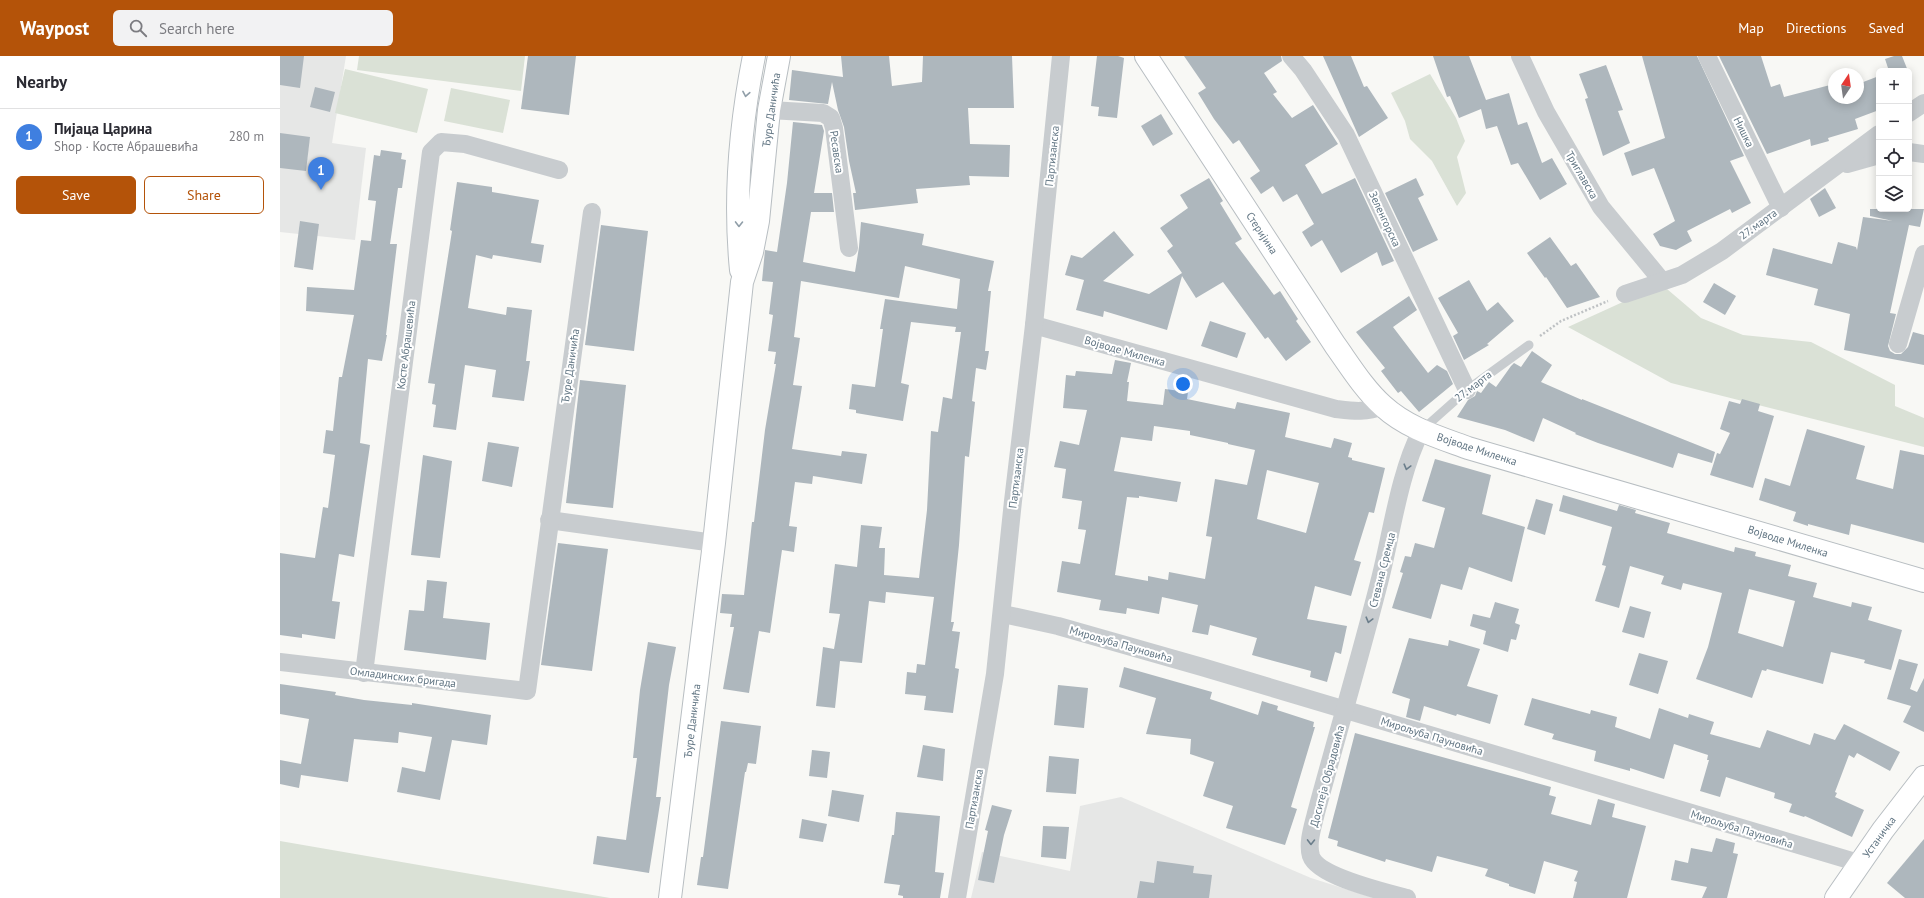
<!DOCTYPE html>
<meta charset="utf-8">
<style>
:root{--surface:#fff;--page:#f2f2f3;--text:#2b2b33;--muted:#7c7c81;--line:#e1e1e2;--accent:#b45309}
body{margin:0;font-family:"PT Sans",sans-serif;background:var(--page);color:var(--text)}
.controls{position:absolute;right:12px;top:12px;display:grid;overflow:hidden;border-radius:6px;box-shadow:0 2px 10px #0003}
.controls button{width:36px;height:36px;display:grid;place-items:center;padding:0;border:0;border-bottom:1px solid var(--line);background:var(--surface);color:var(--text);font:20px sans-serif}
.compass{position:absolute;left:1548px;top:12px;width:36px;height:36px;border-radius:50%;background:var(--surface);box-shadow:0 2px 10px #0003;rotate:13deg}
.you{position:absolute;left:903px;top:328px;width:14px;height:14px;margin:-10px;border:3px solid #fff;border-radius:50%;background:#1a73e8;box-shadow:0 0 0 6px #1a73e833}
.badge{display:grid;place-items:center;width:26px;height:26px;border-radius:50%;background:var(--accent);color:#fff;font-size:13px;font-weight:700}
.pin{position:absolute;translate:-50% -33px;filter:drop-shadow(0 1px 2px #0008)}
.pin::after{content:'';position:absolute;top:21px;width:14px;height:12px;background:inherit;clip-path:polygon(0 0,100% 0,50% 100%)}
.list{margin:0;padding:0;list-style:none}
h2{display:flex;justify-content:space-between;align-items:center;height:52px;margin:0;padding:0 16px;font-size:17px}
h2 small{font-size:13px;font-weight:400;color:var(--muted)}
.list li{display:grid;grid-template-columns:26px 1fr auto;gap:12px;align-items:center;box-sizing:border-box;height:56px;padding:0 16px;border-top:1px solid var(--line)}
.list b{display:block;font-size:15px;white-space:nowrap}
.list p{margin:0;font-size:13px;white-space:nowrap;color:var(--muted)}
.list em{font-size:13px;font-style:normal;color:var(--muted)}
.actions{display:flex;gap:8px;padding:12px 16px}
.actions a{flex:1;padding:9px 0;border:1px solid var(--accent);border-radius:6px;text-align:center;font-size:14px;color:var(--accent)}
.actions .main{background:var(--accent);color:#fff}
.icon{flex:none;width:22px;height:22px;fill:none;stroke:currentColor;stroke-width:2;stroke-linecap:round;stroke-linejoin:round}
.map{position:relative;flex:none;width:1644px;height:842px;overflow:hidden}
header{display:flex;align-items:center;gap:24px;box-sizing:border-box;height:56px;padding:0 20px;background:var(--accent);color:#fff}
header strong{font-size:19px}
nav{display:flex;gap:22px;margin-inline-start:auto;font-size:14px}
.search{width:280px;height:36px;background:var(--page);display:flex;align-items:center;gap:10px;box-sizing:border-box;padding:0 14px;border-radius:6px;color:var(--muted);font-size:15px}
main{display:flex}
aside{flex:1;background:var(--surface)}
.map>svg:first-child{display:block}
</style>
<header>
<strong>Waypost</strong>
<div class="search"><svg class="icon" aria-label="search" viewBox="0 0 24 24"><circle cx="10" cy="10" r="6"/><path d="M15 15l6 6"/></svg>Search here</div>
<nav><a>Map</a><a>Directions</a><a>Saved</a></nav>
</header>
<main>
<aside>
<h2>Nearby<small></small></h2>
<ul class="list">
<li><span class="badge" style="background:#3f7fe0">1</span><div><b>Пијаца Царина</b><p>Shop · Косте Абрашевића</p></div><em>280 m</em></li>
</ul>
<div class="actions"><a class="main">Save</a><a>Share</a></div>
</aside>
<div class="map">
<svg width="1644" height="842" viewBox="0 0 1644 842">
<rect width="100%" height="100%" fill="#f8f8f5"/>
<!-- built -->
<g fill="#e6e7e6">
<path d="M0,0H66L52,87L86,92L75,184L0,176Z"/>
<path d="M841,741L1031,822L1094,842H691L702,796L790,815L800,750Z"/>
</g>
<!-- green -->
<g fill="#dae1d6">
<path d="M79,0H245L241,35L77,14Z"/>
<path d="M65,13L148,33L137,77L55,57Z"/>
<path d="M1150,18L1176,62L1185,85L1177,101L1186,137L1177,150L1152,105L1130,83L1125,65L1111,37Z"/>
<path d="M171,32L230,44L223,77L164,65Z"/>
<path d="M1387,233L1421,262L1463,279L1531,286L1615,329V350L1644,362V391L1391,327L1288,271L1345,245Z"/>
<path d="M0,785L330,842H0Z"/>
</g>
<!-- building -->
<g fill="#aeb7bd" fill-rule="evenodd">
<path d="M0,0H24L20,32L0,29Z"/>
<path d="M248,0H296L289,59L241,53Z"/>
<path d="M561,0H609L612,30L642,26L643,0H732L734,52H688L690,88L730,89L729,121L689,120L690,129L636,133L638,147L575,154L573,137H576L569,105L564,71L558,54L552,26L548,48L509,44L512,14L563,21Z"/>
<path d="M817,0H838L844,2L837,62L818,60L819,51L811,50Z"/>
<path d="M904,0H1001L1002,5L984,17L997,36L993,38L1012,62L1033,49L1058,88L1025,109L1042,138L1075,122L1114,205L1102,210L1097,196L1061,217L1042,184L1031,191L1022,176L1034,168L1017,138L1003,146L993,130L981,138L970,122L980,115L959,84L953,88L934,63L918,37L926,32Z"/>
<path d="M1043,0H1071L1084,31L1087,30L1108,62L1079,81Z"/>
<path d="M1153,0H1189L1206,44L1229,37L1238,69L1247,66L1262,107L1272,102L1287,128L1260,144L1238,107L1231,109L1217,70L1206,73L1201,53L1179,62L1170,40L1167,41Z"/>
<path d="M1362,0H1417L1464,100L1450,105L1471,147L1452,157L1450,153L1407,175L1412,185L1396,194L1380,190L1373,178L1395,165L1374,112L1352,120L1344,97L1385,82Z"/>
<path d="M1439,0H1481L1491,31L1500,28L1504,41L1554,28V42H1578V28L1599,20V54L1575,63L1578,73L1548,82L1549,85L1531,90L1530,83L1487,98Z"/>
<path d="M1614,0H1622L1628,15H1609L1605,3Z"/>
<path d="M1326,9L1343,54L1338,55L1350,87L1323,100L1305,43L1308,42L1299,18Z"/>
<path d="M35,31L55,36L50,56L30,51Z"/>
<path d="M881,58L893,78L873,90L861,70Z"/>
<path d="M513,66L542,69L544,75L534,137H552L554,156H531L523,206L575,216L579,191L581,166L644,178L642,189L714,205L708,235H711L705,295H709L706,314L696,312L692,345L695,346L689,401L685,400L679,489L671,566H674L672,575L680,576L675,612L679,613L673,657L644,654L646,640L625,638L627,616L636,617L637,608L645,609L654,541L606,536L605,547L589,545L582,607L560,605L555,652L536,650L543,591L554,593L560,558L549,557L555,508L577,511L581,469L602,471L599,492H605L604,519L639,522L647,454L651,375L658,376L663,341L672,343L681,276H675L676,271L631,266L621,327L629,329L623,365L576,357V354L569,353L572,328L595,331L603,273H600L605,243L677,253L680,223L625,210L619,242L521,225L514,281L520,282L513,329L522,330L512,393L561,400L562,395L587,398L582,428L533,420L532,428L515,426L509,470L517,471L514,496L502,494L490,577L479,575L469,637L443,633L454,571H450L452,558L440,557L442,538L464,539L472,466H474L485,374L496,308H494L496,296L488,295L493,259L489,258L493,226L482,225L485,194L497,196L507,127Z"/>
<path d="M0,77L30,81L26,115L0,112Z"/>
<path d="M101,94L122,97L121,103L126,104L122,132H118L110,188H117L106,279H107L102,305L88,303L80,387L90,389L74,501L59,498L52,545L60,546L55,583L22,578V582L0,579V497L35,502L43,451L48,452L55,399L43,397L46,374L53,375L59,321H62L74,259L26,255L27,231L74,234L81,184L91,185L96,145L88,144L94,99L100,100Z"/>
<path d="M929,122L943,145L940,147L962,183L955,187L994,239L1000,235L1018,263L1016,265L1031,286L1006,305L988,281L985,283L943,226L916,242L902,220L887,274L824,255L823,261L796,254L804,224L785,219L791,199L802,202L834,175L854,199L823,225L869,238L902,217L887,195L893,190L880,172L908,152L900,139Z"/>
<path d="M1136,122L1144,139L1138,142L1158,184L1133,196L1105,137Z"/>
<path d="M177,126L212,131V136L259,144L251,187L264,189L261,207L213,199L212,203L196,199L188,252L226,259L227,251L252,254L246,305H250L244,345L212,341L216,314L185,309L176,374L153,371L156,349L152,348L155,328L148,327L172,175L170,174Z"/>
<path d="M1545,132L1556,152L1539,161L1530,143Z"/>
<path d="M1590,153H1644L1640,171L1629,169L1610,257L1616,258L1608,290L1610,295L1615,298H1621L1628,291L1633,276L1644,279V309L1564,294L1570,258L1534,249L1538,233L1486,219L1493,192L1552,208L1558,186L1576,191L1577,194L1583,161L1613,165L1590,160Z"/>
<path d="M20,165L39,168L33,214L14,211Z"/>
<path d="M321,169L368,175L354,295L305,289Z"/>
<path d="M1270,181L1291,210L1296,207L1320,241L1287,252L1266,221L1265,222L1247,197Z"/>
<path d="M1189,224L1207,255L1218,246L1234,265L1207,288L1209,289L1184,304L1173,280L1178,277L1158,242Z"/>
<path d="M1434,227L1456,240L1445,259L1423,246Z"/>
<path d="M1129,240L1137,254L1113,271L1148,317L1157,309L1167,315L1173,328L1139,356L1121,335L1118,337L1101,315L1105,312L1076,276Z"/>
<path d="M930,265L966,277L957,302L921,290Z"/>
<path d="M1252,295L1272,309L1261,326L1302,344V343L1435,396L1432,407L1398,397L1393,412L1318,387L1295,378L1296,377L1263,362L1254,386L1225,374L1177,361L1188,344L1195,340L1197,335L1201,337L1209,326L1216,331L1231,310L1234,307L1241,311Z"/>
<path d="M835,304L851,307L847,326H849L847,345L883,349L885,333L908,336L907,343L955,353L957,346L1010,357L1005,381L1051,392L1054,382L1072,387L1068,401L1072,402V404L1105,412L1094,457L1089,456L1074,504L1081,506L1071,540L1035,530L1027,563L1067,570L1061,598L1055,596L1047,626L1030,621L1031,615L972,599L977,582L930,569L928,579L912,576L918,549L882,541L879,558L847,552L846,558L819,554L821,544L777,536L782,505L800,508L806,474L798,473L802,445L782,442L786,413L774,411L780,385L799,389L807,354L783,352L786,319L795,320L796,315L832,318ZM874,370L910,375V379L948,387V388L975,394L967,429L935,423L926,480L932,481L925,523L889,516L888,524L868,520V525L835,519L847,441L859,442V440L897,446L901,426L834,415L841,381L872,385ZM987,414L1039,427L1026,477L977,463Z"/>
<path d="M300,324L346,329L333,452L286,447Z"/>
<path d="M1462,343L1480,348L1478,355L1494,360L1473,432L1430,419L1437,397L1440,398L1450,377L1440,373L1449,345L1460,348Z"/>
<path d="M1527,373L1585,390L1576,423L1613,433L1620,394L1644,399V487L1571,468L1569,479L1528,468V470L1513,465L1516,456L1479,444L1485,422L1510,430Z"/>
<path d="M208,386L239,391L232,431L202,425Z"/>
<path d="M143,399L172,405L160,502L131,499Z"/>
<path d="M1155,403L1211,419L1202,458L1245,471L1232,526L1189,511L1182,534L1161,528L1151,563L1112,552L1123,517L1120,516L1125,500L1131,501L1135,487L1154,492L1165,452L1142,445Z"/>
<path d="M1283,439L1337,455L1339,449L1356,454L1355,457L1390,467L1387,477L1454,496L1455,491L1476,496L1475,500L1511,509L1508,520L1537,527L1533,541L1571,551L1572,546L1592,551L1588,564L1622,574L1611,614L1584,607L1585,604L1551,596L1543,628L1487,613L1486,615L1482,614L1472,642L1416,623L1428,591L1442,537L1403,527L1401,534L1381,528L1384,520L1350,510L1339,552L1315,545L1326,510L1322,509L1332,471L1279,455ZM1469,533L1515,545L1503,591L1458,577Z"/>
<path d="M1256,443L1273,448L1265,479L1247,473Z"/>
<path d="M278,487L328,493L312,615L261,609Z"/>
<path d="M147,524L167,526L163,562L210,567L206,604L124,594L129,554L144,555Z"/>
<path d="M1215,546L1239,553L1235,567L1240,569L1236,584L1231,583L1228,596L1203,588L1206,575L1190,570L1193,558L1210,562Z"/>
<path d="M1350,550L1371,556L1364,582L1342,576Z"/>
<path d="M1129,582L1168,590L1169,584L1200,593L1187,630L1218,639L1210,668L1177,658L1176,660L1144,650L1140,665L1126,661L1130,643L1112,637Z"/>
<path d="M368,586L396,591L389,629L376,741H381L369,817L313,808L317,780L346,784L357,702H353L360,634Z"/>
<path d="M1359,597L1388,605L1378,638L1349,629Z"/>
<path d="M1619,603L1638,608L1630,633L1637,636L1644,622V676L1623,666L1631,650L1607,643Z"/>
<path d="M844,611L932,636L930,643L978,659L982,645L998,650L997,654L1034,666L1033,671H1035L1011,751L1017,753L1005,789L946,772L953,750L923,740L934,706L910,698L911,683L866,678L876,642L839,631Z"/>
<path d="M0,628L56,636L55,639L84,644L132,649V647L211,659L207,689L172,684L160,744L117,736L122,711L145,716L152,681L119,676L118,687L74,683L68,726L21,719L19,732L0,728V704L21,708L29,663L0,658Z"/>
<path d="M778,629L808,632L804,672L774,669Z"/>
<path d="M1252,642L1310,658L1311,654L1337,661L1335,671L1370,683L1379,652L1408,662L1409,658L1434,666L1430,678L1480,692L1487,674L1530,689L1534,677L1555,684L1564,668L1620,696L1610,715L1577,697L1574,702L1569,699L1555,736L1557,737L1555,741L1584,754L1572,781L1525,760L1524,761L1509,756L1512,748L1494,742L1495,737L1446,721L1440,741L1420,735L1429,704H1427L1428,699L1394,688L1384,723L1350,712V715L1314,705L1316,695L1272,683L1274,678L1244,669Z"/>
<path d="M441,665L481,670L476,708L468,707L466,716H465L448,833L417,829L421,801H423Z"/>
<path d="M1075,677L1271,731L1269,739L1276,741L1271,758L1311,769L1318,743L1335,748L1332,761L1366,770L1347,842H1293L1297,826L1294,825L1298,815L1264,805L1255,838L1229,830V828L1205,820L1208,813L1157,800L1152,816L1106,803L1105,806L1057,790L1058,785L1048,782Z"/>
<path d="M643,689L665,693L663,725L637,721Z"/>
<path d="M532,694L550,696L547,722L529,720Z"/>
<path d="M769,700L799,703L796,738L766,736Z"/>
<path d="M552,734L584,739L579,766L548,760Z"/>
<path d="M712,749L732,754L724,779L714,827L698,824L708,775L705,774Z"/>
<path d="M616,756L660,760L655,816L664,817L660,842H623V840L618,839L620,829L604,827L612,779H614Z"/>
<path d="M522,763L547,768L543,786L519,782Z"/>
<path d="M763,770L789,771L786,803L761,801Z"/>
<path d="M1436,782L1455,787L1453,797L1458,798L1447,842H1422L1427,831L1391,824L1395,804L1408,807L1411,792L1432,796Z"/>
<path d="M1644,783V842H1625L1607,827Z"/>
<path d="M877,805L914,810L913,817L932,819L929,842H857L860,825L874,827Z"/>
</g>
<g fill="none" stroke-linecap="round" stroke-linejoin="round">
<defs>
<g id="secondary">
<path d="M866,0L1055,289C1070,310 1084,333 1103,350C1127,372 1158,381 1188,392L1644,525"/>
<path d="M461,214C454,143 460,70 474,0"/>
<path d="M390,842L434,487L462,226L472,196L478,165L489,54L499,0"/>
<path d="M1556,842L1603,774L1644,721"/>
</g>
</defs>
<!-- secondary casing -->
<use href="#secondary" stroke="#b8bec2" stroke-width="24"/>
<!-- path -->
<path stroke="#bfc2c4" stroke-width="2.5" stroke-dasharray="2 2" stroke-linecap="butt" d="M1260,280L1281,265L1328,245"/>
<!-- lane -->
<path stroke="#c8cccf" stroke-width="9" d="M1142,374L1187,334L1249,289"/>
<!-- street -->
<g stroke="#c8cccf" stroke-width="18">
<path d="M1011,0L1023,14L1066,79L1187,334"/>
<path d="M1240,0L1266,56L1321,151L1382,225"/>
<path d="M1427,0L1501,152"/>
<path d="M489,54L543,57L551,62L554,72L569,192"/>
<path d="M1629,57L1644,47"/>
<path d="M1629,96L1644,98"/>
<path d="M1567,108L1599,99"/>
<path d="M1345,238L1402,219L1442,195L1599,78"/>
<path d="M754,269L1056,353C1073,355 1086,357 1102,350"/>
<path d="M1618,288L1644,198"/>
<path d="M269,464L434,487"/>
<path d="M723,558L778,570L922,611L1579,807"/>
<path d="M0,606L247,635L312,156"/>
<path d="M84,617L151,96L161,86L185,88L279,114"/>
<path d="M677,842L715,618L733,445L754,269L781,0"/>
<path d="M1127,842C1106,836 1038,821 1031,800C1027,787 1033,770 1036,757C1057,679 1080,602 1100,523C1112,476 1119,418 1141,375"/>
</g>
<!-- secondary -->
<use href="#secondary" stroke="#fff" stroke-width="22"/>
</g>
<!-- one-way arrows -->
<defs><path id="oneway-chevron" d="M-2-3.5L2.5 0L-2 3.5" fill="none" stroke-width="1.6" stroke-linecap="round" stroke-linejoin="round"/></defs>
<g stroke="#909ea8">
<use href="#oneway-chevron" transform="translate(466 38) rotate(100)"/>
<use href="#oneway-chevron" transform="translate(459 168) rotate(91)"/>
</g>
<g stroke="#6b7e8b">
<use href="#oneway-chevron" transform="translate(1127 411) rotate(105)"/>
<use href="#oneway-chevron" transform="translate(1089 564) rotate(105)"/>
<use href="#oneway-chevron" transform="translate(1031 786) rotate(91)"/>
</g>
<g text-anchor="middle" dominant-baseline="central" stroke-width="4" stroke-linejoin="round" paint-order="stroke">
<!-- street labels -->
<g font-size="11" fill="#617583" stroke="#fff">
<text transform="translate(491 54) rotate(-82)">Ђуре Даничића</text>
<text transform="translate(1464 76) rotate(64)">Нишка</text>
<text transform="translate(557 96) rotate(82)">Ресавска</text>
<text transform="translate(772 100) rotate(-84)">Партизанска</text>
<text transform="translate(1302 119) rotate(60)">Триглавска</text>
<text transform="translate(1105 163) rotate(65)">Зеленгорска</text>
<text transform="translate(1478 168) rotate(-36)">27. марта</text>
<text transform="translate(982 177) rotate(57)">Стеријина</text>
<text transform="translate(126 289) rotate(-83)">Косте Абрашевића</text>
<text transform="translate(845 295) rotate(16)">Војводе Миленка</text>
<text transform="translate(290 310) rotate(-82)">Ђуре Даничића</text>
<text transform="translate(1193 330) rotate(-38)">27. марта</text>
<text transform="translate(1197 393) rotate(18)">Војводе Миленка</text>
<text transform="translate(736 422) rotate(-83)">Партизанска</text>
<text transform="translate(1508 485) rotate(17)">Војводе Миленка</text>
<text transform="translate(1102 514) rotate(-76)">Стевана Сремца</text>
<text transform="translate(841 588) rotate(16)">Мирољуба Пауновића</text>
<text transform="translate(123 621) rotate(7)">Омладинских бригада</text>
<text transform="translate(412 665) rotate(-83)">Ђуре Даничића</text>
<text transform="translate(1152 680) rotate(17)">Мирољуба Пауновића</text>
<text transform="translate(1047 720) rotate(-75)">Доситеја Обрадовића</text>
<text transform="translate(694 743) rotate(-80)">Партизанска</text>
<text transform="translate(1462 773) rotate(17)">Мирољуба Пауновића</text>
<text transform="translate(1599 781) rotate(-54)">Устаничка</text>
</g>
</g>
</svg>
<div class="controls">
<button>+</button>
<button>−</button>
<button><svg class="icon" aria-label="locate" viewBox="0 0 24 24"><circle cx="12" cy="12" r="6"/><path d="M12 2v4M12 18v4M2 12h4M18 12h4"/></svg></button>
<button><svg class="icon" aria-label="layers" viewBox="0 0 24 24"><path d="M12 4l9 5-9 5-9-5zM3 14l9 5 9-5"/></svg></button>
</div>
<svg class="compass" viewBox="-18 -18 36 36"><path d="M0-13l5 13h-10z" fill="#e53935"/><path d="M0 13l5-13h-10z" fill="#7c7c81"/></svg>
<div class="you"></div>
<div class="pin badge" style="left:41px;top:134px;background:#3f7fe0">1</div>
</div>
</main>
